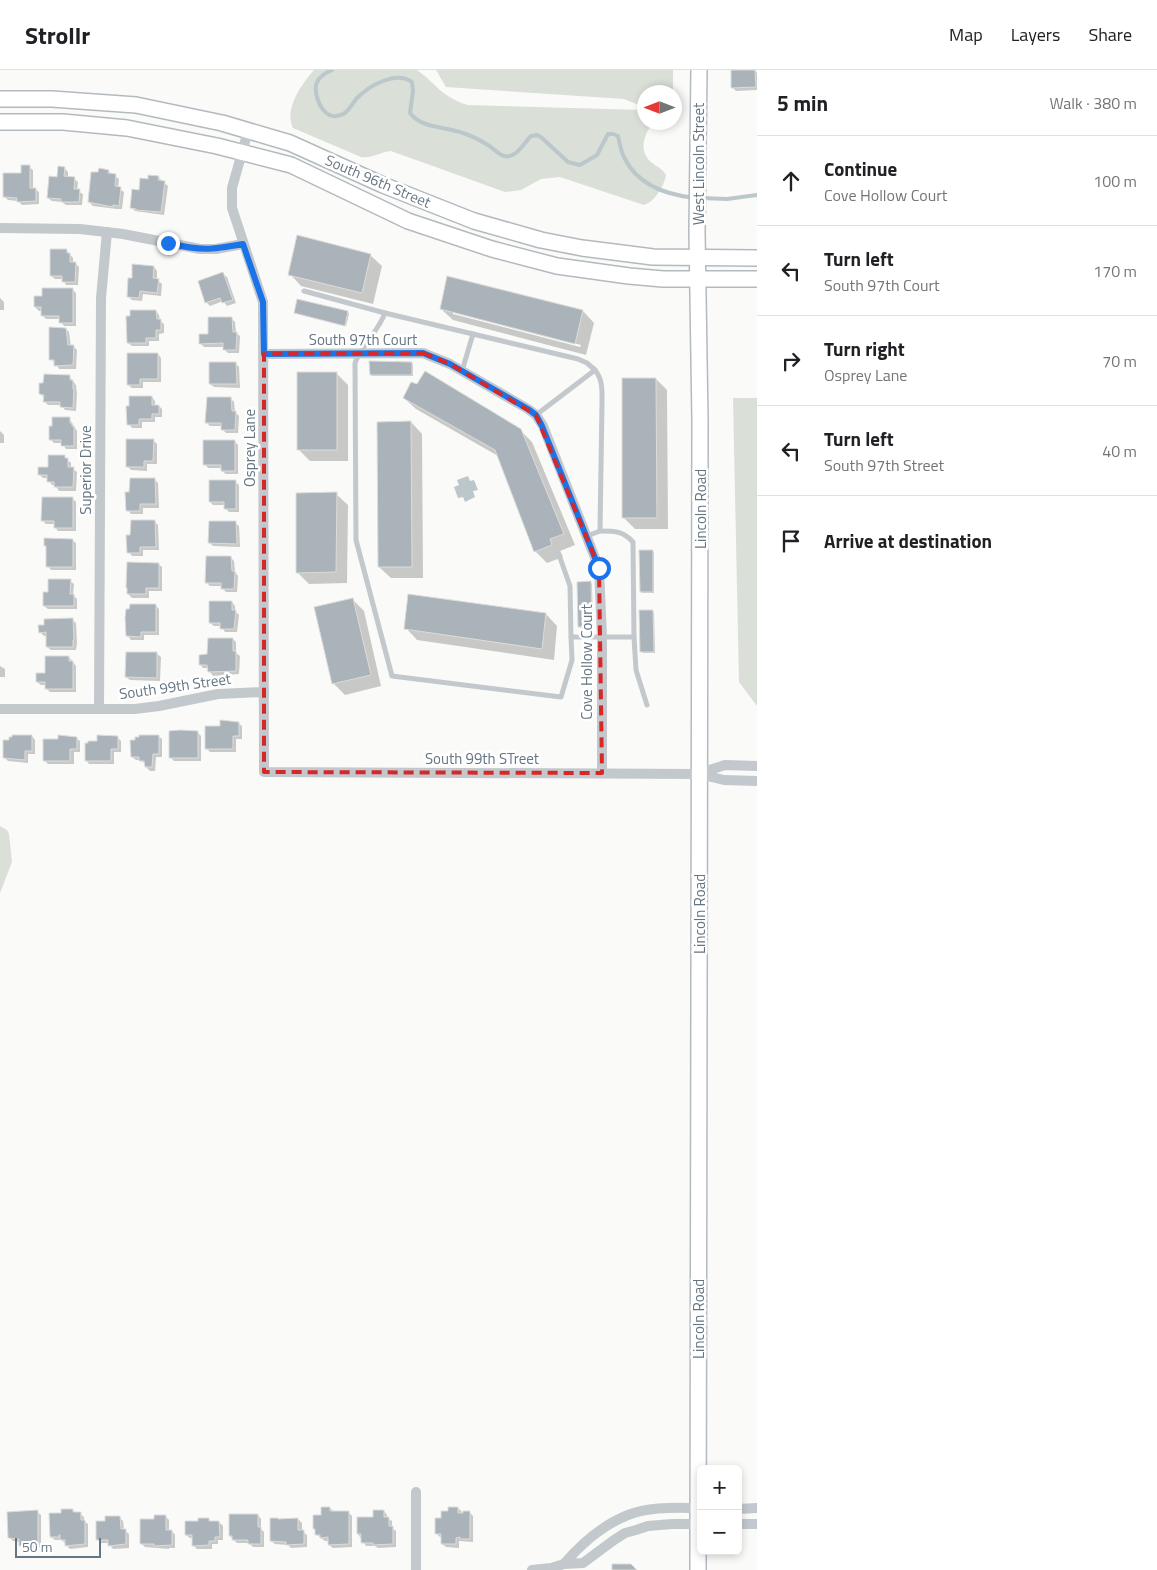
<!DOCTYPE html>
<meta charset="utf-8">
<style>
:root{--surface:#fff;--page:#f2f2f2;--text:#202124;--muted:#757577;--line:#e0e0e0}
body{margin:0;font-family:"Titillium Web",sans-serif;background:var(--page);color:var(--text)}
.controls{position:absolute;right:15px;bottom:15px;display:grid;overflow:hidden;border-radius:8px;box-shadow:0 2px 8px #0003}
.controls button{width:45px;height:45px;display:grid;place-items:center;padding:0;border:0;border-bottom:1px solid var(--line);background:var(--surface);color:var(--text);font:25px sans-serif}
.compass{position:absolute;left:637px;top:15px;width:45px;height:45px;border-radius:50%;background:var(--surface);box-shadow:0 2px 8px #0003;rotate:270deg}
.scale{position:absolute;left:15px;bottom:12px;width:86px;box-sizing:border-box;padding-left:5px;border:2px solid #657683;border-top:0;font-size:14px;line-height:18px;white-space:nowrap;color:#657683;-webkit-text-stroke:4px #fff;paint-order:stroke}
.stop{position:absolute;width:15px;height:15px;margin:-11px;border:4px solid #1a73e8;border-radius:50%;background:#fff}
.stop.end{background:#1a73e8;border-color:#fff;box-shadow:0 1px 5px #0008}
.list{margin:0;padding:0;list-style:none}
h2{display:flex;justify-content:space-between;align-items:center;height:65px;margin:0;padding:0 20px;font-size:21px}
h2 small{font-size:16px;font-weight:400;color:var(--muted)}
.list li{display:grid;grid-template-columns:32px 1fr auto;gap:15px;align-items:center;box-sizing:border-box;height:90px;padding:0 20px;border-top:1px solid var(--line)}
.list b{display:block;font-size:19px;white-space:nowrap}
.list p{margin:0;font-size:16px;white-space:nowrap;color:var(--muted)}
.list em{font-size:16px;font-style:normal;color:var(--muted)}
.icon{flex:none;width:28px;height:28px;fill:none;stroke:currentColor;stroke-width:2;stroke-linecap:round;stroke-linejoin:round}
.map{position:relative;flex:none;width:757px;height:1500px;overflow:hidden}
header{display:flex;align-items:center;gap:30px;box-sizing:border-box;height:70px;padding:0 25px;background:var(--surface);border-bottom:1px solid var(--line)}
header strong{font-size:24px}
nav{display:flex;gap:28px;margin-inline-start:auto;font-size:18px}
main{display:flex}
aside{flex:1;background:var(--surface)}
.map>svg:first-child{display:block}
</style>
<header>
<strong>Strollr</strong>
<nav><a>Map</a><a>Layers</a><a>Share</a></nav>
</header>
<main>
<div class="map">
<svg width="757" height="1500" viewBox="0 0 757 1500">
<rect width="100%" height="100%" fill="#fafaf8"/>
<!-- green -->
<g fill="#dadfd7">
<path d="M314,0H417C438,15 441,27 468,35L644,40V52L653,53C644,64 638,81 651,92C657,97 662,98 666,105C664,116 655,132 644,135L560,107L541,109L521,120L505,122L391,81C380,82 371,89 361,87L293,58C284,39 301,15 314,0Z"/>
<path d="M436,0H673V22H644V37L624,29L446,17Z"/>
<path d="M733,328H757V636L739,612Z"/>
<path d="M0,756L7,760L9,764L12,792L0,823Z"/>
</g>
<!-- water -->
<path fill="#bbc7cb" d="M468,406L470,411L474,410L478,420L473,421L475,427L465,432L463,427L458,428L454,417L459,415L457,410Z"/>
<!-- shadow -->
<g fill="#0003" fill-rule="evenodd">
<path d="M755,0L757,3V20L736,21L732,17Z"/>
<path d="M29,97L33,100V119H35L39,122V134L22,135L18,131L8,130L4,126Z"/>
<path d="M64,98L68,102V108L74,109L78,112L77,121L83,124L82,135H66L62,132L52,131L48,128Z"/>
<path d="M108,101L119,109L118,118L124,122L122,139H117L93,136L89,132Z"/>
<path d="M158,107L168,116L164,145L135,141L131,137L140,121L149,110Z"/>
<path d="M67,181L73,188V193H75L79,197L78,215H66L63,209H55L51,206Z"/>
<path d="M370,185L382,196L373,234L301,216L290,204Z"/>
<path d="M154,197L157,201V210L162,214L161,226L143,224L142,231L132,230L128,226L133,209Z"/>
<path d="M223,204L227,207L236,233L227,236L223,231L210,236L206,232Z"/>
<path d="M448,208L583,241L594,253L586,285L453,250L441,239ZM453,241L581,275L580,277L453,244Z"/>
<path d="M72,219L76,223V256H64L61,252V249H46L42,245L43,241H39L35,237L43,228Z"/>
<path d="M0,228L4,232V240H0Z"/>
<path d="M156,241L159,245L160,251L164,254V263L159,264V271H149V276H132L128,273Z"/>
<path d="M348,242L349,244L346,256L295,243Z"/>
<path d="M231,248L235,252L236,263L240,266L239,283H228L224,279V277H204L200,273Z"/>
<path d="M66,259L69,262L71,277H74L77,280L76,299H59L56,293L50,289Z"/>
<path d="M158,284L161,288V312H143V318H132L128,315Z"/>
<path d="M235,293L239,297L240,318L214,317L210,314Z"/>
<path d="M411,293L413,295V306H372L371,305Z"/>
<path d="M336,303L348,315V391H310L298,379Z"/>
<path d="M69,306L76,315L77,324L76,341L65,340L61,335H48L45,332V328L40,324Z"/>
<path d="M656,309L667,320L668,459H635L624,448Z"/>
<path d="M152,327L155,331V336H159L162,339V347H155V352H142V358H132L129,354Z"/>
<path d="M230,328L234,332L235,342L239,346L238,363H226L222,359V356H210L207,353Z"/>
<path d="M404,328L520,360L532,372L575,475L560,481L563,487L547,493L535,481L498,386L416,339Z"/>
<path d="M69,348L77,361V379H66L62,373H54L50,369Z"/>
<path d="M411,352L422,364L423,508H391L379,497Z"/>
<path d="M0,361L4,365V373H0Z"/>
<path d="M153,370L157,374V394H147V401L131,400L128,397Z"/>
<path d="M234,371L238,375V404H226L222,401V398H208L205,394Z"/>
<path d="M64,387L71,393V399H73L77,402L76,421H59L55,415H52L49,411V408H43L39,404Z"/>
<path d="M154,409L158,413L159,438H143V444H131L128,440Z"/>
<path d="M235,412L239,415V442H229L225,438V435H213L210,432Z"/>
<path d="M336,424L348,435L347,513L309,514L297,502Z"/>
<path d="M72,428L76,432V461H58L55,457V454H46L43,451Z"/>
<path d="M155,452L158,455L159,480H143V486H132L129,482L131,466Z"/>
<path d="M235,453L239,456L240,477L213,476L210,473Z"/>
<path d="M72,470L76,473V500H51L48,496Z"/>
<path d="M653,481L654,483V523H642L641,522Z"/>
<path d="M230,487L234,491L235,502L238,506L237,522H226L223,519L222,516H210L206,512Z"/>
<path d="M128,494H158L162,497V521H149V528H132L128,524L127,518Z"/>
<path d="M70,511L74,514L73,525L77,529V539H48L44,536Z"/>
<path d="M590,512L592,514L593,558H581L580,557Z"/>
<path d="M353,530L364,541L381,616L345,625L334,614L315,538Z"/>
<path d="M232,532L235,536V541L239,545L237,562H225L221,556H214L210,553Z"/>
<path d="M155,535L159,539V565H144V570H131L128,566Z"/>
<path d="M652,541L654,543L655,583H643L642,581Z"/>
<path d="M546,544L557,556L554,590L417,570L406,558Z"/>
<path d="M72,550L76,553L77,573L76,580H51L47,577V566H44L40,562Z"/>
<path d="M233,569L236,572V583L240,586L239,604L213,606L210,602L209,598H203L200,594L208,586Z"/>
<path d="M157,584L161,587L160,611L130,610L126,607Z"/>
<path d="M69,587L76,596V622H50L46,618V615H41L37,612Z"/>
<path d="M0,596L5,599V607H0Z"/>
<path d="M238,653L242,656V669H236V682H210L206,678L221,657Z"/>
<path d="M197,662L201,666V691H174L170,687Z"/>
<path d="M32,666L35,670V684H28V693L8,691L4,687Z"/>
<path d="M158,666L162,669V687H156L155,701H150L146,697V694L140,690H136L132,687Z"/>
<path d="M117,667L121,671V682H114V694H89L86,690L99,672Z"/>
<path d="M76,668L80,671V682H74V694H48L45,691L59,670Z"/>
<path d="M330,1438L334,1442H348L352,1446V1477L333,1478L329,1475V1471H325L316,1464L314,1458L322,1446Z"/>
<path d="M458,1438L464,1444L469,1442L473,1446V1472L459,1471V1478L446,1477L442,1474L443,1467H440L436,1463L443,1449Z"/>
<path d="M73,1440L76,1444H80L84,1447V1451L88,1454V1477L70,1479L62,1470H55L51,1467L62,1444Z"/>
<path d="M384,1441L387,1445V1448L392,1451V1458L396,1461V1477L378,1478L375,1476H366L358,1464L375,1448Z"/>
<path d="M37,1442L41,1445V1477L24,1479L20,1475V1472L13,1471L9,1467Z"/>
<path d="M258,1445L261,1449V1459L264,1462V1477H253L249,1473H237L230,1466Z"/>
<path d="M165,1446L169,1450V1461H172L175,1465V1478H169V1479L145,1477L141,1473L155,1451Z"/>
<path d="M119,1447L123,1451L124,1460L129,1464V1478L113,1479L110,1475V1473H101L97,1469L107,1453Z"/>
<path d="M209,1449L212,1453L219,1452L223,1456V1470H218V1474H212V1479H197L193,1475V1468H190L186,1465L200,1452Z"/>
<path d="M298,1449L302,1453V1461L307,1465V1477L291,1478L288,1475L275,1474L271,1471Z"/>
</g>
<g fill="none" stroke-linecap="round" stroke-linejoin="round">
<!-- stream -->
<g stroke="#bbc7cb" stroke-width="4">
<path d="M332,0C325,3 318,7 316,15C314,30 326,55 345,43C350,39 353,33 357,28C369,16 396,0 412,12L413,21L410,43C422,59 445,56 463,63C472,66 480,70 488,75C493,78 498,84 504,86C516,89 524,73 531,66L537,65L542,68L568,92L580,95L597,85L608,64H613L618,66C620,74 621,83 625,89C638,115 668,125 695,128"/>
<path d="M702,128L727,129L757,125"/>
</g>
</g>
<!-- building -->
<g fill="#aab3b9" stroke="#dcdcda">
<path d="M731,0H755L756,17L731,18Z"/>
<path d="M21,95H30V118H36V131L17,132V128L3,127V103H21Z"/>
<path d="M58,96L65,97L64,106L75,107L74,119H80L79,132H61V129L47,128L49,106L57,107Z"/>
<path d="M99,98L109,100L108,103L116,104L115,116L121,117L119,136L113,135V137L88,132L91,102H98Z"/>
<path d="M148,105L159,106L158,110L165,111L161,142L136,140V139L130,138L132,119L139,120L140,108L148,109Z"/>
<path d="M297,165L371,184L362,223L288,205Z"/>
<path d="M50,179H67V183H70V192H76L75,212H62V206H50Z"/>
<path d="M132,194L154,196L153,208L159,209L157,223L140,221L139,228L127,227L128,208H132Z"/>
<path d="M223,202L233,230L222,233L220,228L205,233L198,211Z"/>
<path d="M447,206L583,240L575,274L440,239Z"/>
<path d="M42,218H73V253H59V246H41V237H34V226H42Z"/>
<path d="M297,229L348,241L345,256L294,243Z"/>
<path d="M130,240H156L157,249H161V260H156V268H146V273H127L126,246H130Z"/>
<path d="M208,247H232L233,262H237L236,280H223V273L199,274V264H208Z"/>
<path d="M49,257L66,258L68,275H74L73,295L54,296V290H49Z"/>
<path d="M127,283H158V309H140V315H127Z"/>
<path d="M369,291L412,292V305H370Z"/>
<path d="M209,292H236L237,314H209Z"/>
<path d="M425,301L521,359L564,464L550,469L552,475L534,482L495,380L403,328L411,312L417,314Z"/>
<rect x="297" y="302" width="40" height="78"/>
<path d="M44,304L70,305V310H73V319H74L73,338L60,337V332H43L44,325L39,324V313H43Z"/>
<path d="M622,308H656L657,448H622Z"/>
<path d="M129,326H152V335H159V344H152V349H139V355H127L126,336H129Z"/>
<path d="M207,327H231L232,341H236L235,360H221V353H205Z"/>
<path d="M52,347H70V353H72V356H74V376H61V370H49V356H52Z"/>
<path d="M411,351L412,497H378L377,352Z"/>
<path d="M126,369H154L153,391H144V397H126Z"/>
<path d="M203,370H235V401H221V395H203Z"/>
<path d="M48,385H65V388H68V397H74L73,417H54V412H47V405H38V397H48Z"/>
<path d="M130,408H155L156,434H140V441H126L125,422H129Z"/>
<path d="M209,410H236V439H224V432H209Z"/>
<path d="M337,422L336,502L296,503V423Z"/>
<path d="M42,427H73V458H54V451H41Z"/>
<path d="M131,450H155L156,477H140V483H127L126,465H130Z"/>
<path d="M209,451H236L237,474L208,473Z"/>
<path d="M44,468L73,469V497H46V476H44Z"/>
<path d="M639,480H653V522H640Z"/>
<path d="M206,486H231L232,501H235L234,519H221V513H205Z"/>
<path d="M127,492L159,493V518H146V524H127V518H126Z"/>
<path d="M48,509H71L70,524H74V536H43V522H48Z"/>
<path d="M591,511L592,557H578L577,512Z"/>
<path d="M408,524L546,543L542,579L404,559Z"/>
<path d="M353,528L371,605L332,614L314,537Z"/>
<path d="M209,531H232V540H236L234,559H220V553H209Z"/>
<path d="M130,534H156V562H141V567L126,566L125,548L126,539H129Z"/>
<path d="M639,540H653L654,582H640Z"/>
<path d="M73,548L74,570H73V577H46V562L39,563L38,555H44V549Z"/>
<path d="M208,568H233V581H236V601L208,602L207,595H199V585L207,584Z"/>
<path d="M126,582H157V608L125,607Z"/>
<path d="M45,586H69V591H73V619H45V612H36V603H45Z"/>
<path d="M220,650L239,652V666H233V679H205V656H220Z"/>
<path d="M180,660L198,661V688H169V661Z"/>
<path d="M12,665H32V681H25V690L3,688V670H9V667H12Z"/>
<path d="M58,665L77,667V679H70V691H43V669H58Z"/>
<path d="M97,665L118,666V679H111V691H85V673H88V671H97Z"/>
<path d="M139,665H159V684H153L152,697H145L144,691H139V687H131L130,670H135V667H139Z"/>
<path d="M321,1437H330V1441H349V1474L328,1475V1467L320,1468V1465H315V1459H313V1445H321Z"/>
<path d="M448,1437H458V1443H463V1441H470V1469H460V1467L456,1468V1474H441V1464H435V1448H441V1441H448Z"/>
<path d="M61,1439H73V1442H81V1450H85V1474L65,1476V1470H60V1465H59V1467H50L49,1443H61Z"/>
<path d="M38,1440V1474L19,1476V1469L8,1468L7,1442Z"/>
<path d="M373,1440H384V1447H389V1456H393V1474L373,1475V1473H361V1464H357V1447H373Z"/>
<path d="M229,1444H258V1457H261V1474H248V1470H232V1466H229Z"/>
<path d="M154,1445H166V1460H172V1475L154,1476V1474H140V1449H154Z"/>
<path d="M105,1446H120L121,1459H126V1474L108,1476V1470H96V1451H105Z"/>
<path d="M198,1448H209V1451H219L220,1467H215V1471H209V1475L192,1476V1465H185V1451H198Z"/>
<path d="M270,1448H278V1449L298,1448V1460H304V1474L286,1475V1472L270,1471Z"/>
<path d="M612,1494H631L637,1500H612Z"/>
</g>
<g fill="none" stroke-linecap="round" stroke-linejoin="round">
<defs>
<g id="secondary">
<path d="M0,29H52L136,35L222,53L290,73L383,115L474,151L541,170L582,178L653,187L757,188"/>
<path d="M0,52H63L127,58L217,76L291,95L408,151L492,179L557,196L629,206L663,209H757"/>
<path d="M698,1500L700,351L697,162L699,0"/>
</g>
</defs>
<!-- secondary casing -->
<use href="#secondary" stroke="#b3babf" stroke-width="18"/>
<!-- lane -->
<g stroke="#c3c8cc" stroke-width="5">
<path d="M304,221L385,243"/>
<path d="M473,264L385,243C378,262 362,274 355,293L356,470L392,606L561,627L572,590L571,567H634L633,472C623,461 615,461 600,461"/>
<path d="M462,301L473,264L578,289L587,293L595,300"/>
<path d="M536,345L595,300C603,310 602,321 602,333L600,461L587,466"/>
<path d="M558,482L570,516L571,567"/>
<path d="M634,567L636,600L647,635"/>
</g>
<!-- street -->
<g stroke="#c3c8cc" stroke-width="10">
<path d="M248,61L232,118V138L263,232L264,702L699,704L724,710L757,711"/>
<path d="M0,158L80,159L123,164L200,179H216L243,174"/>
<path d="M264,284L423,283L450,294L528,339L536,345L543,356L599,498L602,567V703"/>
<path d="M0,639H135L159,636L218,624L264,622"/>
<path d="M99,639L101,228L107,162"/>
<path d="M700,703L725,695L757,696"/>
<path d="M738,1439L757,1438"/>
<path d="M738,1454H757"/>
<path d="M564,1494C581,1474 603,1455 628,1445C650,1436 677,1438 701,1438"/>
<path d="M416,1500V1422"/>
<path d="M532,1500L551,1498L564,1494L583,1493L614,1470L625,1463L636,1460L648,1456L672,1454H701"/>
</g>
<!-- secondary -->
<use href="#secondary" stroke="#fff" stroke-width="15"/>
</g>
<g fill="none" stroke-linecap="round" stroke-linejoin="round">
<!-- route -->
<path stroke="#1a73e8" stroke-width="6" d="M168,173C201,181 211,180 243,174L263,232L264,284L423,283L450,294L528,339L536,345L542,356L599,498"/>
</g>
<!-- marked area -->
<path fill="none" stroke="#d62828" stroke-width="4" stroke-dasharray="10 6" stroke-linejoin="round" d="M423,283L450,294L536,345L599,498L602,703L264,702V284Z"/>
<g text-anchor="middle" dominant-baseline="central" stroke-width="5" stroke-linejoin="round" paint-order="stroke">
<!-- street labels -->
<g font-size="15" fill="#657683" stroke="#fff">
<text transform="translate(698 94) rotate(-90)">West Lincoln Street</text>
<text transform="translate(378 111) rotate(23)">South 96th Street</text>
<text x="363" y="269">South 97th Court</text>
<text transform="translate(249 378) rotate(-90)">Osprey Lane</text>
<text transform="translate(85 400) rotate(-90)">Superior Drive</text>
<text transform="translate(700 439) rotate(-90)">Lincoln Road</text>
<text transform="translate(586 592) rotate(-90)">Cove Hollow Court</text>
<text transform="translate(175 616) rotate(-8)">South 99th Street</text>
<text x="482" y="688">South 99th STreet</text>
<text transform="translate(699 844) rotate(-90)">Lincoln Road</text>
<text transform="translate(698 1249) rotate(-90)">Lincoln Road</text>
</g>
</g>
</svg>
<div class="controls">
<button>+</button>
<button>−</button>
</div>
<svg class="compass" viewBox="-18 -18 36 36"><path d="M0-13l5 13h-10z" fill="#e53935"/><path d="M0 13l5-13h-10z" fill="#757577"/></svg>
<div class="scale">50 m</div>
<div class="stop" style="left:599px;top:498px"></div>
<div class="stop end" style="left:168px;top:173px"></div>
</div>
<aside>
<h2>5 min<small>Walk · 380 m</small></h2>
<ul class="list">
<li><svg class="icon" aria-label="ahead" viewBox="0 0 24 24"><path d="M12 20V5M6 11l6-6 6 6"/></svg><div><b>Continue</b><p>Cove Hollow Court</p></div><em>100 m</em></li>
<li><svg class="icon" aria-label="left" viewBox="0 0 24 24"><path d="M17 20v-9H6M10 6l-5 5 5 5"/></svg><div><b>Turn left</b><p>South 97th Court</p></div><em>170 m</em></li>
<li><svg class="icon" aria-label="right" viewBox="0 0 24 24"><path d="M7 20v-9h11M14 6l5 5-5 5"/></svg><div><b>Turn right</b><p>Osprey Lane</p></div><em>70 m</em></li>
<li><svg class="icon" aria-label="left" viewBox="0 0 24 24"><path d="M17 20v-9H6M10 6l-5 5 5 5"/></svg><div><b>Turn left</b><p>South 97th Street</p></div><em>40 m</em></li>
<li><svg class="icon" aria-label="arrive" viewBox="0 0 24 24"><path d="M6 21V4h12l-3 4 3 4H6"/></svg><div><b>Arrive at destination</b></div></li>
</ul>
</aside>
</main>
